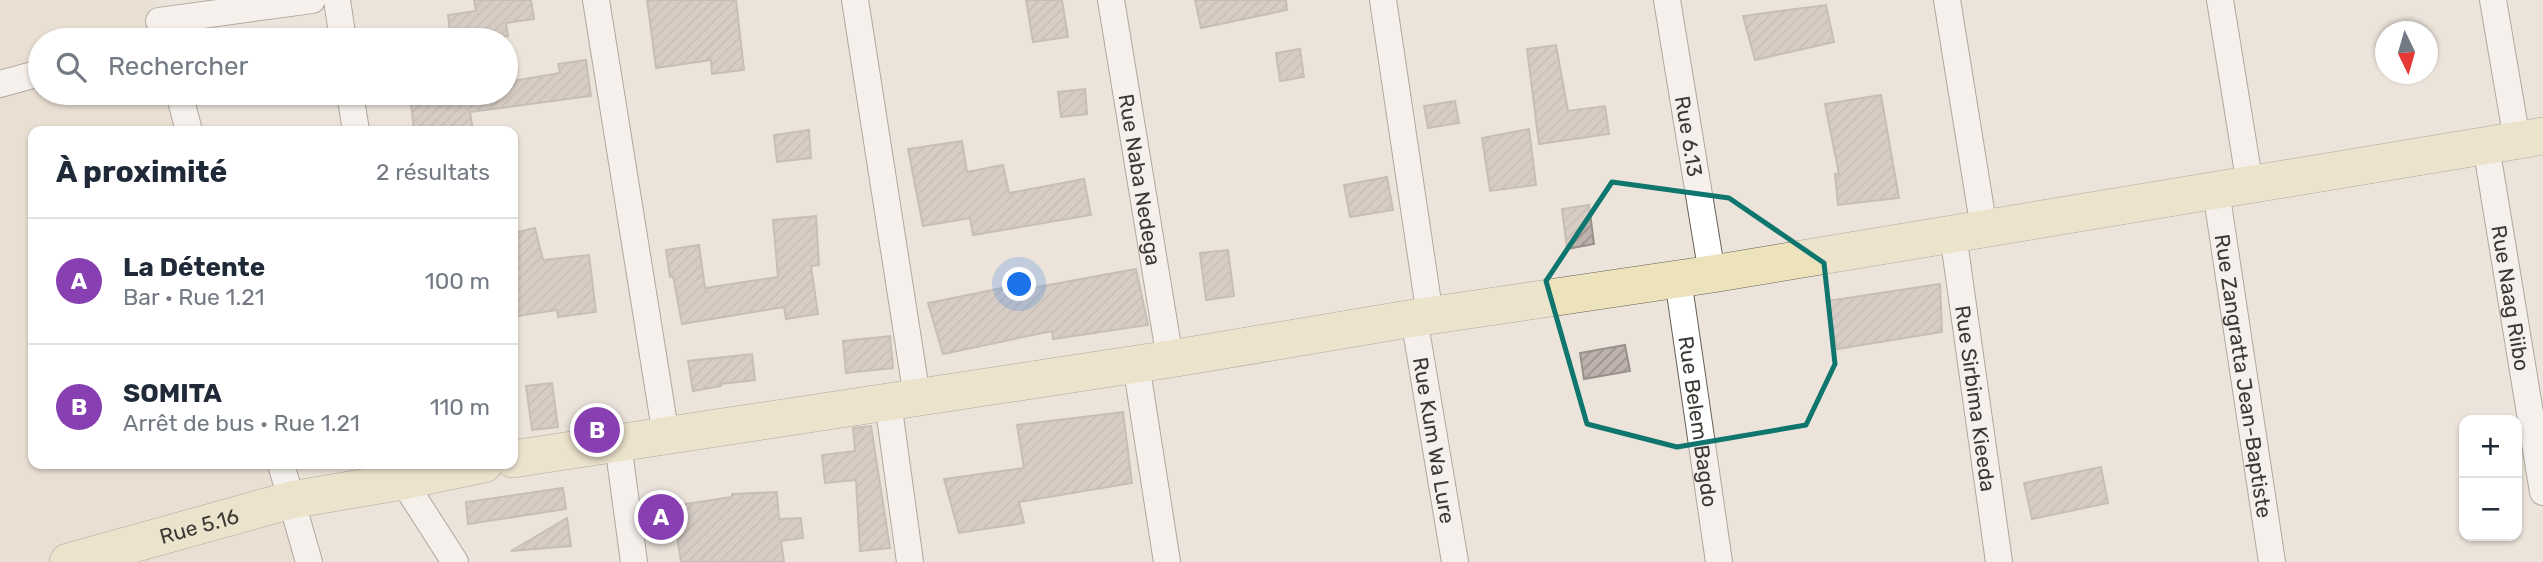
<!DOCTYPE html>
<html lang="fr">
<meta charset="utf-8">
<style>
:root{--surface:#fff;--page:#f6f6f7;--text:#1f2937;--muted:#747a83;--line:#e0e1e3;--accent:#883fb1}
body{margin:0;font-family:Rubik,sans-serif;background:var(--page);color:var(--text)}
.controls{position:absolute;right:21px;bottom:21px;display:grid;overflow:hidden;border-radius:14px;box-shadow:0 2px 5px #0004}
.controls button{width:63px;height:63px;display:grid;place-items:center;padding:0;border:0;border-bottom:2px solid var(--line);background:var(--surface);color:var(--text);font:35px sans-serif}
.compass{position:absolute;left:2375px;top:21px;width:63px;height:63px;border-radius:50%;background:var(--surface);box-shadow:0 2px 5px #0004;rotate:175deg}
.you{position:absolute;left:1020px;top:285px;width:24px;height:24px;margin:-18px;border:5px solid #fff;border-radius:50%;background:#1a73e8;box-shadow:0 0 0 10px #1a73e833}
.badge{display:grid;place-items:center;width:46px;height:46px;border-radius:50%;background:var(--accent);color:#fff;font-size:23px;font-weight:700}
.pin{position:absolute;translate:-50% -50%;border:4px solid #fff;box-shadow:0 2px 7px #0006}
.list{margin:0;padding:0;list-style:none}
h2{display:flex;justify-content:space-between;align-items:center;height:91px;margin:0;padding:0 28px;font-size:30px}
h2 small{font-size:23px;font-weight:400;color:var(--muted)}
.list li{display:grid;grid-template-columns:46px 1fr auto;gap:21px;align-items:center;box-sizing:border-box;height:126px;padding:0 28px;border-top:2px solid var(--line)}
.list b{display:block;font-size:26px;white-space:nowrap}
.list p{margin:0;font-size:23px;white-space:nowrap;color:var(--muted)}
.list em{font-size:23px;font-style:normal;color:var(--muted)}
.icon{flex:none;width:38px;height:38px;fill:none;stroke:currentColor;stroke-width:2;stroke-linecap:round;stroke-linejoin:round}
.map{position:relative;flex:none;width:2543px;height:562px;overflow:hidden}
.search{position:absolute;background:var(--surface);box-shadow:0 2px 5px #0004;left:28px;top:28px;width:490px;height:77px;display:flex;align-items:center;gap:18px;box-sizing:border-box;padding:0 24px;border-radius:38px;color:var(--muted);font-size:26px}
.panel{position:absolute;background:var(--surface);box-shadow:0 2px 5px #0004;left:28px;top:126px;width:490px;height:343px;border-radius:14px}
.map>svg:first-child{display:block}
</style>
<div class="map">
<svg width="2543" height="562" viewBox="0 0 2543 562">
<defs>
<pattern id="building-hatch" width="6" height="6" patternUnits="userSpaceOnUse" patternTransform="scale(1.75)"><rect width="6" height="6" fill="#bdb2ac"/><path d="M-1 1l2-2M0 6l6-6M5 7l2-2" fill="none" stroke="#9b928d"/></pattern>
</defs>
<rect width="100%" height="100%" fill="#ece4db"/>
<!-- built -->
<path fill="#e6d9ca" d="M0,0H153L164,40H40V93H179L189,131H33V464H281L309,562H0Z"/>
<!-- building -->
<g fill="url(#building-hatch)" stroke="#9a908b" stroke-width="2">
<path d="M474,0H531L534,19L506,23L508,36L451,40L448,15L476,11Z"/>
<path d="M647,0H736L744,70L712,74L711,60L656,68Z"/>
<path d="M1026,0H1062L1068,37L1033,42Z"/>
<path d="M1195,0H1286L1287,10L1201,28Z"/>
<path d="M1826,5L1834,42L1755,60L1743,16Z"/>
<path d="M1556,45L1568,111L1605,106L1609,134L1539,144L1527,49Z"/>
<path d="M1300,49L1304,77L1280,81L1276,53Z"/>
<path d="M586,60L591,96L470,112L473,131H414L410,93H506V82L560,73L558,64Z"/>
<path d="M1085,89L1087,114L1061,117L1058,92Z"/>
<path d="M1881,95L1899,198L1838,205L1835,174H1839L1825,104Z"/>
<path d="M1455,101L1459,123L1428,128L1424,106Z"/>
<path d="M1529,129L1536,185L1490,191L1482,138Z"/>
<path d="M809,130L811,158L777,162L774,135Z"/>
<path d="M962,141L967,172L1003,165L1009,193L1084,179L1091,215L973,235L970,218L923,226L908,149Z"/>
<path d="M1387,177L1393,210L1350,217L1344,185Z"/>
<path d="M1589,205L1594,244L1567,249L1562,209Z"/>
<path d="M816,216L819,265L811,266L818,314L786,319L784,307L682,324L673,276L670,277L666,250L699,245L705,288L778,277L773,220Z"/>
<path d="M535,228L543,260L589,255L596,312L558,317L557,310L517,316L513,292V233Z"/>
<path d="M1228,250L1234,296L1206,300L1200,253Z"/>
<path d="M1136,269L1148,325L1053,339L1052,331L943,354L928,303L1031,282L1032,288Z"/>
<path d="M1940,284L1942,332L1837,349L1827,301Z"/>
<path d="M890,336L893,368L846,373L843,341Z"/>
<path d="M1625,345L1630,371L1584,379L1580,353Z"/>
<path d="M752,354L755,380L721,384V386L693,391L688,361Z"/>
<path d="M552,383L558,427L532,430L526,386Z"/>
<path d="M1123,412L1132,483L1019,502L1024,523L959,533L944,479L1024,468L1017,425Z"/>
<path d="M871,426L890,548L860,551L856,480L825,483L822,455L855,451L853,428Z"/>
<path d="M2101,467L2108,503L2032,519L2024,483Z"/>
<path d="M563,488L566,509L468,524L466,502Z"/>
<path d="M777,492L779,519L801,518L803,538L781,541L784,562H681L672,506L732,497V494Z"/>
<path d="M567,518L571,546L511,551Z"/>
</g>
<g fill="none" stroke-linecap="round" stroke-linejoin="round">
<defs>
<g id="minor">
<path d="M337,0L343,40"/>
<path d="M596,0L666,436"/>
<path d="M855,0L917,397"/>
<path id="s1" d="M1111,0L1170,359"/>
<path d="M1383,0L1430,316"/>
<path id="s2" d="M1667,0L1712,274"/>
<path d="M1947,0L1984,229"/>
<path d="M2220,0L2250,185"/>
<path d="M2493,0L2517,140"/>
<path d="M159,21L312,0"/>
<path d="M160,40L164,39"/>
<path d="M0,84L40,73"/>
<path d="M179,93L189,131"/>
<path d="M350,93L356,131"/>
<path id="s3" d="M2486,146L2543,492"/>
<path id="s4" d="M2216,191L2272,562"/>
<path id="s5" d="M1953,234L1999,562"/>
<path id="s6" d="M1678,279L1719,562"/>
<path id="s7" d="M1414,318L1455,562"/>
<path d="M1136,364L1167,562"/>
<path d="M888,402L910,562"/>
<path d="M618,444L634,562"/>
<path d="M281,464L309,562"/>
<path d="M402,467L403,481L455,562"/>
</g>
<g id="secondary">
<path d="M513,459L1170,359L1414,318L1712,274L2543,136"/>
<path id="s8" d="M68,562L291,500L403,481L484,464"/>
</g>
</defs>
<!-- minor casing -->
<use href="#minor" stroke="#665f57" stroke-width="28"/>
<!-- secondary casing -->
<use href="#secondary" stroke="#665f57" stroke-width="38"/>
<!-- minor -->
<use href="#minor" stroke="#fff" stroke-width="26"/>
<!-- secondary -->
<use href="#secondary" stroke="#ece3bc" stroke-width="37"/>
</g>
<!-- marked area -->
<path d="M0 0H2543V562H0ZM1612,182L1729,198L1824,263L1835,364L1806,425L1677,447L1587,424L1546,281Z" fill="#ece4db" fill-opacity=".55" fill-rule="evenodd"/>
<path fill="none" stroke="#0f766e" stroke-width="5" stroke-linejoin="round" d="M1612,182L1729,198L1824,263L1835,364L1806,425L1677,447L1587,424L1546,281Z"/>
<g text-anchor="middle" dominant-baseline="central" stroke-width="5" stroke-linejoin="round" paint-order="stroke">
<!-- street labels -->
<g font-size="21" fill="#3c3935" stroke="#f9f2e8">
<text stroke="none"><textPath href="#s2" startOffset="138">Rue 6.13</textPath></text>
<text stroke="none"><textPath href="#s1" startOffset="182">Rue Naba Nedega</textPath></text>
<text stroke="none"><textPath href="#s3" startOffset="154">Rue Naag Riibo</textPath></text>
<text stroke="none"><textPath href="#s4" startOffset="187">Rue Zangratta Jean-Baptiste</textPath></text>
<text stroke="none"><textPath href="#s5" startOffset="166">Rue Sirbima Kieeda</textPath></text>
<text stroke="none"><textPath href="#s6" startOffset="144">Rue Belem Bagdo</textPath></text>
<text stroke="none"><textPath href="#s7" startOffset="124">Rue Kum Wa Lure</textPath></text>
<text stroke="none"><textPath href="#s8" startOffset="136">Rue 5.16</textPath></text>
</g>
</g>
</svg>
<div class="controls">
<button>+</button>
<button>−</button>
</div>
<svg class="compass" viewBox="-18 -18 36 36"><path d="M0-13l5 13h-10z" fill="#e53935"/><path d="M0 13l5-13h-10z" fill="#747a83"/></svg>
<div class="you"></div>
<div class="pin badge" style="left:661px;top:517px">A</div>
<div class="pin badge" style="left:597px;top:430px">B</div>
<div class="search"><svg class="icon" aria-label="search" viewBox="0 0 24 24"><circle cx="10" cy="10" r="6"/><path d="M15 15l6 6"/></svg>Rechercher</div>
<section class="panel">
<h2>À proximité<small>2 résultats</small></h2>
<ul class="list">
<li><span class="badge">A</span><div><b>La Détente</b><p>Bar · Rue 1.21</p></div><em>100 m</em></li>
<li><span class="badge">B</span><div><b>SOMITA</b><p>Arrêt de bus · Rue 1.21</p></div><em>110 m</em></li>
</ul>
</section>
</div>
